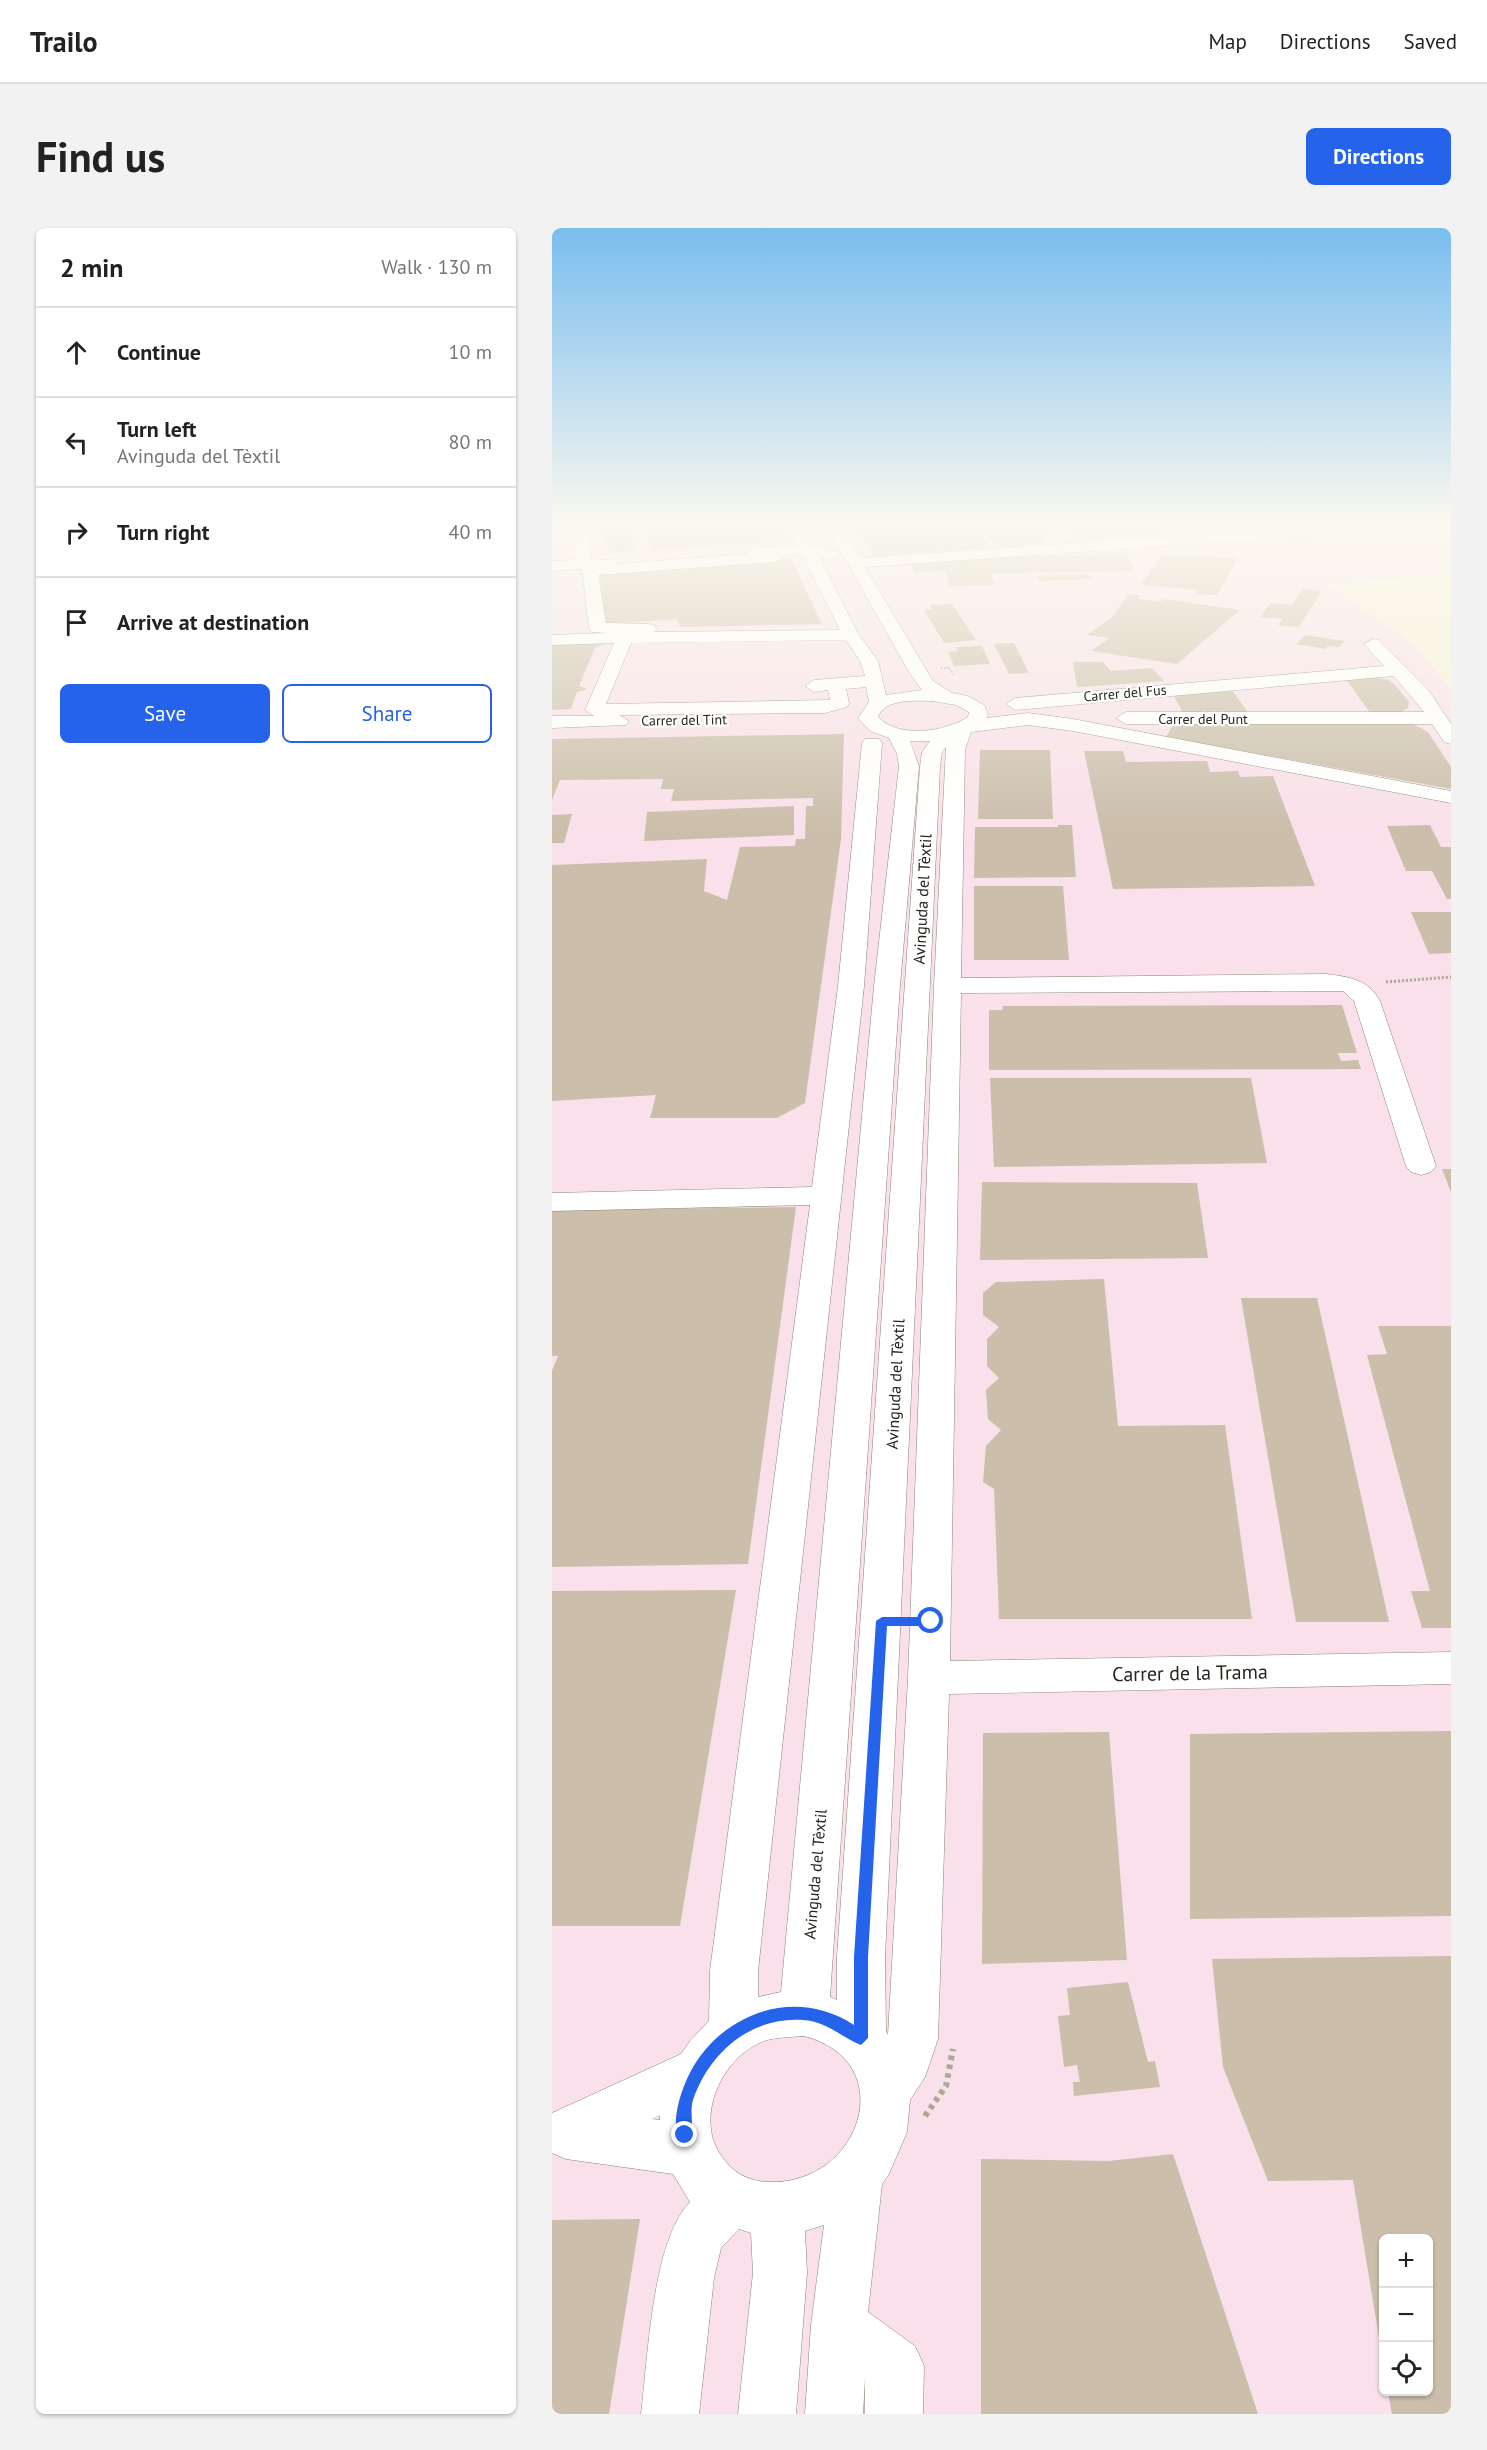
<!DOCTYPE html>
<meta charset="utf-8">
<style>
:root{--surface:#fff;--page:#f2f2f2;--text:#222;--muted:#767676;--line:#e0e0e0;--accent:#2563eb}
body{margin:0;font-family:"PT Sans",sans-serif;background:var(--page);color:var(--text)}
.controls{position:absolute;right:18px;bottom:18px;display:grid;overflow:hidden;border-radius:9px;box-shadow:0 2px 4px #0004}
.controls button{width:54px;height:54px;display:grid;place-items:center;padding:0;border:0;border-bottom:2px solid var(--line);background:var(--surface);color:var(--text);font:30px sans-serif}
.stop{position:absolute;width:18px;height:18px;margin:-14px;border:4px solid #2563eb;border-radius:50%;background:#fff}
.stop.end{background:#2563eb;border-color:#fff;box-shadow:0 2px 6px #0008}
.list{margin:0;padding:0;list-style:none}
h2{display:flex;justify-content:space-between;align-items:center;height:78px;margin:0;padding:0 24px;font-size:26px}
h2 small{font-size:20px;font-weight:400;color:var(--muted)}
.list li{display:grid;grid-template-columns:39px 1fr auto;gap:18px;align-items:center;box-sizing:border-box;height:90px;padding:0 24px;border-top:2px solid var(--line)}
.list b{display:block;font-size:22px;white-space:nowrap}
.list p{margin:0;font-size:20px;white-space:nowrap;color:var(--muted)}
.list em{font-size:20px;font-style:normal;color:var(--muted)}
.actions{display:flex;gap:12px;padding:18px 24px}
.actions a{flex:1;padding:14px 0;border:2px solid var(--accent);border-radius:9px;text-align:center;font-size:21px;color:var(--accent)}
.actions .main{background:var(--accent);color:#fff}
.icon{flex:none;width:33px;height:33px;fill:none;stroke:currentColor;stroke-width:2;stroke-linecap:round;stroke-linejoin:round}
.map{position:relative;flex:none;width:899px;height:2186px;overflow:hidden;border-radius:9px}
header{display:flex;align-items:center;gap:36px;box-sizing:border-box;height:84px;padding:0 30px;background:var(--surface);border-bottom:2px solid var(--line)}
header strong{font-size:28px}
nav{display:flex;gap:33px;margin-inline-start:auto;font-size:21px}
.intro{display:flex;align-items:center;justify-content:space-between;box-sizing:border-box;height:144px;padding:0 36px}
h1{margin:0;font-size:42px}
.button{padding:15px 27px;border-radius:9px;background:var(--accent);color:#fff;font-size:21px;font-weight:700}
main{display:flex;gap:36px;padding:0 36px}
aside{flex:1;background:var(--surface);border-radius:9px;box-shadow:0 2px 4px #0004}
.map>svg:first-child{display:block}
</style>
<header>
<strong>Trailo</strong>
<nav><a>Map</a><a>Directions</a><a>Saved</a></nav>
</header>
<div class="intro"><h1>Find us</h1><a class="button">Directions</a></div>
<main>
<aside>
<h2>2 min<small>Walk · 130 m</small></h2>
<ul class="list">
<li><svg class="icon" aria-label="ahead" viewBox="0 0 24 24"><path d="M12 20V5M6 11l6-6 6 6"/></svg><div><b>Continue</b></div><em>10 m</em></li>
<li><svg class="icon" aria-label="left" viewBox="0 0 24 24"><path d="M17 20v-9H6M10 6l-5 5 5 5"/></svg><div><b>Turn left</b><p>Avinguda del Tèxtil</p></div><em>80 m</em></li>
<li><svg class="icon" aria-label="right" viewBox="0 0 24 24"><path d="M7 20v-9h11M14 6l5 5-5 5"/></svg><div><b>Turn right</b></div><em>40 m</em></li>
<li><svg class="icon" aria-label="arrive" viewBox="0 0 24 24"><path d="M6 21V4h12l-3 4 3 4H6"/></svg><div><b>Arrive at destination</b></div></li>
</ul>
<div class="actions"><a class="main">Save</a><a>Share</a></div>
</aside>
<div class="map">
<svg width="899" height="2186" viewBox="0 0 899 2186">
<rect width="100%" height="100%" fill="#f7f2dc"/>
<!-- industrial -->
<path fill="#f9e0ea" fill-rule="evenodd" d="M0,297H899V347L775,356L862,416L899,462V2186H0ZM832,2010H876V2164H832Z"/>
<!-- building -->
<g fill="#cbbeab">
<path d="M51,297H78L84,323L57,325Z"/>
<path d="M92,297H228L236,313L99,322Z"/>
<path d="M303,297H422L440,320L322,328Z"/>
<path d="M427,297H490L500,310H491L496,316L444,320Z"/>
<path d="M517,297H644L648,301L530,312Z"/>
<path d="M574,326L583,343L439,345L442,357L398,358L394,343L362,344L359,332Z"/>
<path d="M609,327L667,329L686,330L665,367L645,366L647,362L589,357Z"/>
<path d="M229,330L240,332L270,396L128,399L125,391L54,396L47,342Z"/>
<path d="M537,346L540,351L488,353L485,348Z"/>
<path d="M751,361L770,363L747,399L726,397L731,391L708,389L718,375L740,377Z"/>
<path d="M576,366L588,367L586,371L608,374L611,371L688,382L625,436L539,423L558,410L535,407L561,388Z"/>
<path d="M400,376L424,412L392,415L372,382L380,381L378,377Z"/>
<path d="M753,407L793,413L786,419L776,418L773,421L744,416Z"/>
<path d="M0,414L53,416L43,420L27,458L35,461L25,464L19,481L0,482Z"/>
<path d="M462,415L477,445L457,446L442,416Z"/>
<path d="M430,418L438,436L402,438L396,424L405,423L404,419Z"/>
<path d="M521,434H551L559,443L600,440L612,453L528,459L525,458Z"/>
<path d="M821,449L836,452L843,457L857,474L856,480L847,485L819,486L793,450Z"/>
<path d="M678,459L697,486L632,487L620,464Z"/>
<path d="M622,495L861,496L876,504L899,539V561L614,509Z"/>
<path d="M292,506L289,611L253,875L225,890H98L104,867L0,873V637L155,631L152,663L175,672L188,619L243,618L244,611H253L254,578H261V570L119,573L122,561H109L111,551L8,552L0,572V511Z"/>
<path d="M428,522H498L501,591H426Z"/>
<path d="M532,523H571L574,534L655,533L658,544L686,543L688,549L721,548L763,658L561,661Z"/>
<path d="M242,578V607L92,613L95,584Z"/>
<path d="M20,586L12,615H0V587Z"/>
<path d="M506,597H520L524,649L422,650L423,599H506Z"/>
<path d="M878,597L889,619H899V671H895L880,643H854L835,598Z"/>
<path d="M422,658H511L517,732H422Z"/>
<path d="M859,684H899V725L877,726Z"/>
<path d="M790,777L805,825H786L789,833L806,832L809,841L437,842V782H450L451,778Z"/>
<path d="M438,850H699L715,935L442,939Z"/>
<path d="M890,941H899V964Z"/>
<path d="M430,954L645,955L656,1030L428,1032Z"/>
<path d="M244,979L196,1336L0,1339V1143L6,1128H0V982Z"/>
<path d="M552,1051L566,1198L673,1197L700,1391H447L442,1261L431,1254L434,1218L449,1202L436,1191L434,1162L447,1150L435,1138V1111L447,1099L431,1087V1065L444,1054Z"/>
<path d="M689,1070H765L837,1394H744Z"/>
<path d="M826,1098H899V1400H870L859,1363H878L815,1127L835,1126Z"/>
<path d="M184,1362L128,1698H0V1363Z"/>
<path d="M899,1503V1688L638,1691V1506Z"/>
<path d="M557,1504L575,1732L430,1736L431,1505Z"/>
<path d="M899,1728V2186H840L836,2164H876V2010H831L830,2128L801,1952L716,1953L671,1839L660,1731Z"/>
<path d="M576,1754L596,1834L603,1833L608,1859L522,1868L521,1854H528L525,1837L512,1839L506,1788L518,1787L515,1760Z"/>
<path d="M621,1926L706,2186H429V1931L557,1933Z"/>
<path d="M88,1991L57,2186H0V1992Z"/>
</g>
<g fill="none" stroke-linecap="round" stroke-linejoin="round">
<defs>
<g id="minor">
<path d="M20,297H34L39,331L63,332L65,336L195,326L197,322L202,320L246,317L236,297H250L261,318L285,324L288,327L280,332L267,329L307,407L326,433L334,467L370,462L357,444L274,297H288L308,330L791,297H867L860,301L313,339L381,453L400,465L416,468L432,477L436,486L435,490L476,485L521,491L899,563V575L521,503L476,497L419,504L413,522L409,750L774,746C797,749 816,751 828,773L884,938L879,944L869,947L859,944L854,938L802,773L791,763L409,765L398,1433L899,1424V1456L397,1466L386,1811L373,1849L358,1872L355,1904L337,1946L330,1956L316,2084L363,2118L372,2138L371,2186H313V2151L311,2186H253L259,2097L272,1997L253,2003L255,2045L244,2186H186L201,2045L199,2005L187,2001L169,2020L162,2050L147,2186H89C96,2130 100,2013 138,1974L121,1946L14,1931L0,1925V1885L129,1826L138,1813L157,1793L158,1743L258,977L0,983V965L260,959L286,758L310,515L313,511H327L330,515L312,758L206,1743V1769L229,1764L322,758L347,538L345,526L337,510L318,503L306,490L317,474L314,459L294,461L297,475L295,479L273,485L67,487L77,493L74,497L0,500V488H42L33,482L62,415L0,417V407L55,405L40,404L37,400L30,341L0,343V333L24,332ZM250,326L288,402L102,404L105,401L102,397L96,396L54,395L46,347L222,334L227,332L230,327ZM294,412L308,433L313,448L262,452L253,458L262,464L276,462L278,472L54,476L79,415ZM380,473L404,477L417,484L416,489C392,504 347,511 326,489C333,470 364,473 380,473ZM358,513H378L370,524L368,539L285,1729V1772L278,1769L348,758L367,538ZM394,519L382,758L356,1450L336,1807L334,1803L333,1729L388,539L390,524ZM252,1808C350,1833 309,1957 217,1954C195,1953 181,1945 168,1926C143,1888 170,1829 212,1813C224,1809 239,1809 252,1808ZM108,1887V1892L100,1891Z"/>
<path d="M821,411L827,412L877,463L899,496V516L892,514L880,496H574L564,490L574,484H872L842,448L463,482L454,476L463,470L832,438L812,416Z"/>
</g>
</defs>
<!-- minor casing -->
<use href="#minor" stroke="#8b8672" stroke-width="1"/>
<!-- path-far2 -->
<path stroke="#aca897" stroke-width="1.5" stroke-dasharray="1.5 1.5" stroke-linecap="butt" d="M389,440H397L402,447"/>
<!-- path-far1 -->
<path stroke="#aca897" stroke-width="3" stroke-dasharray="2 2" stroke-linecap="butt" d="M834,754L899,749"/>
<!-- path -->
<path stroke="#aca897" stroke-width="6" stroke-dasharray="4.5 4.5" stroke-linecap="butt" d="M373,1888L394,1858L401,1821"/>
<!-- minor -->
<use href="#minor" fill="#fff" fill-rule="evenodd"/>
</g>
<!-- sky -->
<linearGradient id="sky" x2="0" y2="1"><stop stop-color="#79bdef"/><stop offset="0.49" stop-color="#fbf9ef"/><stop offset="1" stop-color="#fbf9ef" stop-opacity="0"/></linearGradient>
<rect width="899" height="603" fill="url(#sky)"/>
<!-- route -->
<path fill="#2563eb" d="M330,1389H379L385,1393L379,1398H335L316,1729V1810L309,1817C289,1809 274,1793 251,1792C199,1788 157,1825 141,1872C137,1885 143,1900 138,1912L133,1915L127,1912C120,1896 126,1874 132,1858C158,1790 238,1755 302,1797V1729L324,1393Z"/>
<g text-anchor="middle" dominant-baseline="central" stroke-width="4.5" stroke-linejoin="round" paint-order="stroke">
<!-- far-street labels -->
<g font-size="14" fill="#27251d" stroke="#fff">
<text transform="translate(573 465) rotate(-5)">Carrer del Fus</text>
<text x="651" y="491">Carrer del Punt</text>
<text transform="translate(132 492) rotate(-1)">Carrer del Tint</text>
</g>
<!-- street labels -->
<g font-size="16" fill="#27251d" stroke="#fff">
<text transform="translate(370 671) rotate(-87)">Avinguda del Tèxtil</text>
<text transform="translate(343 1156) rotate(-87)">Avinguda del Tèxtil</text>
<text transform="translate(263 1646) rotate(-85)">Avinguda del Tèxtil</text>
</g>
<!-- near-street labels -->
<g font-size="20" fill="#27251d" stroke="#fff">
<text transform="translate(638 1445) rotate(-1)">Carrer de la Trama</text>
</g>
</g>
</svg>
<div class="controls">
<button>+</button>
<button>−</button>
<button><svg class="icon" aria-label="locate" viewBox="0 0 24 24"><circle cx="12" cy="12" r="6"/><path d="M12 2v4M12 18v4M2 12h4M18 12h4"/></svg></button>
</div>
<div class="stop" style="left:379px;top:1393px"></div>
<div class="stop end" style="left:133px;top:1907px"></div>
</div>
</main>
